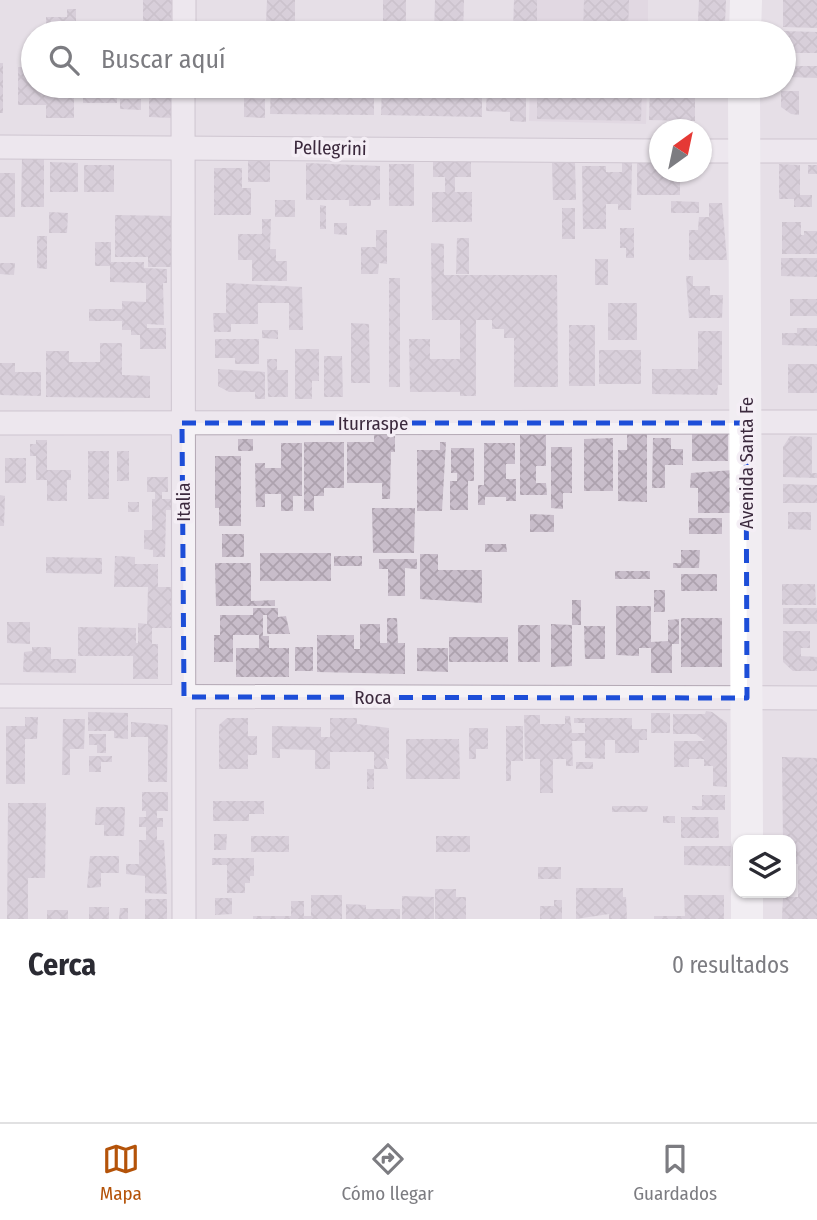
<!DOCTYPE html>
<html lang="es">
<meta charset="utf-8">
<style>
:root{--surface:#fff;--page:#f7f7f7;--text:#2b2b33;--muted:#7c7c81;--line:#e1e1e2;--accent:#b45309}
body{margin:0;font-family:"Fira Sans Condensed",sans-serif;background:var(--page);color:var(--text)}
.controls{position:absolute;right:21px;bottom:21px;display:grid;overflow:hidden;border-radius:14px;box-shadow:0 2px 5px #0004}
.controls button{width:63px;height:63px;display:grid;place-items:center;padding:0;border:0;border-bottom:2px solid var(--line);background:var(--surface);color:var(--text);font:35px sans-serif}
.compass{position:absolute;left:649px;top:119px;width:63px;height:63px;border-radius:50%;background:var(--surface);box-shadow:0 2px 5px #0004;rotate:33deg}
.list{margin:0;padding:0;list-style:none}
h2{display:flex;justify-content:space-between;align-items:center;height:91px;margin:0;padding:0 28px;font-size:30px}
h2 small{font-size:23px;font-weight:400;color:var(--muted)}
.icon{flex:none;width:38px;height:38px;fill:none;stroke:currentColor;stroke-width:2;stroke-linecap:round;stroke-linejoin:round}
.map{position:relative;flex:none;width:817px;height:919px;overflow:hidden}
.search{position:absolute;background:var(--surface);box-shadow:0 2px 5px #0004;left:21px;right:21px;top:21px;height:77px;display:flex;align-items:center;gap:18px;box-sizing:border-box;padding:0 24px;border-radius:38px;color:var(--muted);font-size:26px}
.sheet{height:203px;background:var(--surface)}
nav{display:flex;justify-content:space-around;align-items:center;box-sizing:border-box;height:98px;border-top:2px solid var(--line);background:var(--surface);font-size:19px;color:var(--muted)}
nav a{display:grid;justify-items:center;gap:4px}
nav .on{color:var(--accent)}
.map>svg:first-child{display:block}
</style>
<div class="map">
<svg width="817" height="919" viewBox="0 0 817 919">
<defs>
<pattern id="building-cross-hatch" width="8" height="8" patternUnits="userSpaceOnUse" patternTransform="scale(1.75)"><rect width="8" height="8" fill="#c8bdca"/><path d="M0 0l8 8M0 8l8-8" fill="none" stroke="#ada2ae"/></pattern>
</defs>
<rect width="100%" height="100%" fill="#e6dfe7"/>
<!-- built -->
<g fill="#dbd1dc">
<path d="M532,0H648V33H531Z"/>
<path d="M530,86H647L646,124L529,121Z"/>
</g>
<!-- building -->
<g fill="url(#building-cross-hatch)">
<path d="M143,0H172L171,33H143Z"/>
<path d="M267,0H295V23H266Z"/>
<rect x="383" y="0" width="23" height="33"/>
<path d="M435,0H464L463,33H434Z"/>
<path d="M514,0H537V33H513Z"/>
<path d="M584,0H629L628,33H583Z"/>
<path d="M699,0H726L725,22H698Z"/>
<path d="M783,0H817V28L783,27Z"/>
<path d="M67,9H76V33H46V17H67Z"/>
<rect x="484" y="25" width="23" height="8"/>
<path d="M108,29L142,30L141,33H108Z"/>
<path d="M784,31L817,32V53H786Z"/>
<rect x="0" y="63" width="3" height="50"/>
<path d="M788,66H817V78L788,77Z"/>
<path d="M18,67H33V86H74V118H46V105H18Z"/>
<rect x="83" y="86" width="34" height="17"/>
<path d="M271,86L374,88V115L270,114Z"/>
<path d="M382,86H482V117L381,115Z"/>
<path d="M487,86H526V122L510,121V112L486,111Z"/>
<path d="M537,86H642L641,121L537,119Z"/>
<path d="M650,86L695,88V121L649,120Z"/>
<path d="M149,87H173V118L149,117Z"/>
<path d="M781,91H799V115L791,114L781,107Z"/>
<path d="M244,98L265,99V118L244,117Z"/>
<path d="M120,99H141V110L120,109Z"/>
<path d="M433,151H471V177H455V192H472V222H432V192H445V177H433Z"/>
<path d="M22,159H44V207H21Z"/>
<rect x="248" y="159" width="22" height="23"/>
<path d="M637,161H660V172H680V195H637Z"/>
<path d="M50,162L78,163V192H50Z"/>
<path d="M306,163L380,166V200H371V206H349V200H306Z"/>
<path d="M552,163H575L576,200H553Z"/>
<path d="M622,163H632L631,210H618V204H606V229H583L582,166H606V172H622Z"/>
<rect x="389" y="164" width="25" height="42"/>
<path d="M779,164L800,165V195H812V207H794V199H779Z"/>
<rect x="84" y="165" width="30" height="27"/>
<rect x="808" y="165" width="9" height="9"/>
<path d="M214,168H242V188H251V215H214Z"/>
<path d="M685,172H695V179L684,180Z"/>
<rect x="0" y="173" width="15" height="44"/>
<rect x="275" y="200" width="20" height="17"/>
<path d="M671,201L699,202V213H671Z"/>
<path d="M709,203H722L727,260H689V230H698L699,217H709Z"/>
<path d="M320,205L326,206V229H320Z"/>
<rect x="562" y="208" width="13" height="31"/>
<path d="M49,212L68,213L67,233H49Z"/>
<path d="M115,215L173,216V267H148V257H115Z"/>
<path d="M262,219H271L270,249H276V261H287V281H252V260H238V234H262Z"/>
<path d="M782,222H801V235H804V231H817V254H782Z"/>
<path d="M334,223H347V235L334,234Z"/>
<path d="M620,228H634V258H626V248H620Z"/>
<path d="M376,230H387V264L379,263L378,274H361V247H376Z"/>
<path d="M37,236H47V269L37,268Z"/>
<path d="M457,238H469V274H456Z"/>
<path d="M95,242H111V262H144V268L167,269V283H163L164,325L147,324V328H166V349H140V335H131V330H122V321H89V309H122V301L146,302V283L110,282V266H95Z"/>
<path d="M431,243L444,244V275H557L558,387H514V338H504V329H492V320H476V396H460V392H410L409,339H430V359H460V320H432Z"/>
<path d="M781,258H817V277L781,276Z"/>
<rect x="595" y="259" width="13" height="26"/>
<path d="M0,263H15L14,275L0,274Z"/>
<path d="M686,276H693V286H710V295H723L722,318H689Z"/>
<rect x="389" y="278" width="11" height="109"/>
<path d="M226,283L302,287L303,330H289V303H258V324H231V332H214L213,313H226Z"/>
<rect x="790" y="299" width="27" height="17"/>
<rect x="608" y="303" width="29" height="37"/>
<path d="M351,323L369,324L370,383H351Z"/>
<rect x="569" y="325" width="26" height="61"/>
<path d="M797,328H817V346L782,345V333H797Z"/>
<path d="M262,330H278V339L262,338Z"/>
<path d="M698,331H722V385H718L717,395L652,394V369H698Z"/>
<path d="M215,339H259V364H235V358H215Z"/>
<path d="M100,343H122V375L150,376V398L46,397V351H69V362H100Z"/>
<path d="M295,349H319V381H312V399H295Z"/>
<rect x="599" y="350" width="42" height="34"/>
<path d="M324,356H342L343,397H324Z"/>
<path d="M267,359H277V370H288V397H268Z"/>
<path d="M0,363H15V372H41V396L0,395Z"/>
<rect x="788" y="364" width="29" height="29"/>
<path d="M218,369L265,372V399H255V392H229L218,386Z"/>
<path d="M692,428L728,429V461H692Z"/>
<path d="M627,433L647,434V502L618,501V450H627Z"/>
<path d="M374,434L395,435V452H391L390,499H382V483H347V442H374Z"/>
<path d="M520,435H546V466H536V483H546L547,495H520Z"/>
<path d="M790,436L812,437V473H817V478L783,477V447Z"/>
<path d="M613,438V491H584V439Z"/>
<path d="M653,438H671V449H683V465H665V488H652Z"/>
<rect x="238" y="439" width="15" height="12"/>
<path d="M36,440H47V470H71V480H67V501H47V480H36V456H30V444H36Z"/>
<path d="M304,442H344V488H324V496H314V511H304Z"/>
<path d="M440,442H446L442,511H417V450H440Z"/>
<path d="M281,443H302V496H293V511H281V494H265V507H256L255,463H265V468H281Z"/>
<path d="M484,443H515V464H506V479H516V501H506V497H485V505H478V485H484Z"/>
<path d="M551,447H572V493H563V509L551,508Z"/>
<path d="M451,448H474V481H468V510H450V481H457V473H451Z"/>
<rect x="88" y="451" width="21" height="48"/>
<rect x="117" y="451" width="12" height="30"/>
<path d="M215,456H241V526H219V508H215Z"/>
<rect x="5" y="458" width="21" height="25"/>
<path d="M734,470V513H698V488H690L691,473Z"/>
<path d="M147,477H168V492H162V499H171V510H166L165,557H153V550L144,549V530H152V499H155V492H147Z"/>
<path d="M783,484L817,485V503H783Z"/>
<path d="M0,495L5,496L4,526H0Z"/>
<rect x="128" y="502" width="11" height="10"/>
<path d="M372,508H415L414,553H373Z"/>
<path d="M788,512H811V530L788,529Z"/>
<path d="M530,514L554,515V532H530Z"/>
<rect x="689" y="518" width="33" height="16"/>
<rect x="222" y="534" width="22" height="23"/>
<path d="M485,544H506L507,552H485Z"/>
<path d="M681,550H700L699,568H673V563H681Z"/>
<rect x="260" y="553" width="71" height="28"/>
<path d="M420,554H438V570H482V603L420,599Z"/>
<path d="M115,556L135,557V564H158V587H172L171,628H152V644H158V679H133V656H78V627L136,628V643H138V623L147,624L148,587H114Z"/>
<rect x="334" y="556" width="28" height="10"/>
<path d="M46,557L102,558V574L46,573Z"/>
<path d="M379,559H417V569L405,568V596H388V569H379Z"/>
<path d="M215,563H251V601L275,600V606H216Z"/>
<rect x="615" y="571" width="35" height="8"/>
<rect x="681" y="574" width="36" height="17"/>
<path d="M782,584H815L816,605H782Z"/>
<rect x="654" y="590" width="11" height="22"/>
<rect x="572" y="600" width="9" height="25"/>
<path d="M616,606H651V642L668,641V620L679,619V644H672V673H651V648H639V656L616,655Z"/>
<path d="M253,608H278V617L286,616L290,634H267V615H263V636H269V648H289V677H236V648H259V635H233V662H214V635H220V615H253Z"/>
<rect x="783" y="608" width="34" height="16"/>
<path d="M387,618H397L398,643H405V674L317,672V635H354V649H360V624H380V643H387Z"/>
<rect x="681" y="618" width="41" height="49"/>
<path d="M7,622H30V644L7,643Z"/>
<path d="M551,624L572,625V666L551,667Z"/>
<rect x="518" y="625" width="22" height="37"/>
<path d="M584,626H605V659H585Z"/>
<path d="M783,631H810V648H801V656L817,657V671H793L783,662Z"/>
<rect x="449" y="637" width="59" height="25"/>
<path d="M32,647H51V659H76V673L23,672L24,652L32,651Z"/>
<rect x="295" y="647" width="18" height="24"/>
<path d="M417,648H448V672L417,671Z"/>
<path d="M706,711L712,712L727,723V787L713,786V766H704V759H689V767H674V741H705L696,734H673V714H705Z"/>
<path d="M88,712L128,713V739L114,738V731H88Z"/>
<rect x="651" y="713" width="19" height="20"/>
<path d="M524,715H540V724H565V716H570L572,733H585V723H574V718H632V729H647V740H639V753H615V740H605V759L585,758V741H572L573,766H566V759H553V793H540V759H525Z"/>
<path d="M25,717H38L37,739H25V784H6V726H25Z"/>
<path d="M227,718H248V736H257V755H248V769H219V725Z"/>
<path d="M330,718H357V724L389,728V759L385,758L388,769H374V752H330V769H315V750L280,749V758H272V726L321,727V737H330Z"/>
<path d="M63,719H85L84,749H70V775H62Z"/>
<path d="M131,722L168,725L167,782H148V737H131Z"/>
<path d="M506,726H523V761H511V781H506Z"/>
<path d="M469,728H488V749H476V759H469Z"/>
<path d="M89,734H106V753H97V745H89Z"/>
<path d="M406,739H459L460,779H406Z"/>
<path d="M89,756H112V762H101V772H89Z"/>
<path d="M782,757L817,758V919H782L783,897H798V864H791V840H783Z"/>
<rect x="576" y="762" width="17" height="7"/>
<rect x="367" y="769" width="7" height="20"/>
<path d="M142,792H168V811H157V818H163V827H157V840H164L167,894L145,893V876L126,874V864H139V840H146V827H139V817H146V811H142Z"/>
<path d="M702,795H725V810H692V806H702Z"/>
<path d="M213,801H264V814H249V821H213Z"/>
<path d="M8,803H46L45,878H28V919H7Z"/>
<path d="M612,806H648L647,812H612Z"/>
<path d="M96,807H125L124,836H104V825H95Z"/>
<rect x="663" y="816" width="12" height="7"/>
<path d="M681,817H718L719,838H681Z"/>
<path d="M214,834H227L226,850H214Z"/>
<rect x="251" y="836" width="38" height="16"/>
<rect x="436" y="836" width="34" height="16"/>
<path d="M684,846H731L730,866L684,865Z"/>
<path d="M90,856H119V873H101V887L87,888Z"/>
<path d="M212,858H254V876H250V883H245V893H227V865H212Z"/>
<rect x="538" y="867" width="23" height="12"/>
<path d="M576,888H623V897H626L627,919H609V914L576,919Z"/>
<path d="M435,889H456V897H466V919H435Z"/>
<path d="M311,895H342V919H253V916H291V901H304V916H311Z"/>
<path d="M684,895H724V919H654V916H685Z"/>
<path d="M402,896L434,897V919H402Z"/>
<path d="M215,898H232V914L215,915Z"/>
<rect x="145" y="899" width="22" height="20"/>
<path d="M554,900H562V919H540V906H554Z"/>
<path d="M346,904L366,905V909H400V919H346Z"/>
<rect x="89" y="907" width="20" height="12"/>
<path d="M120,908H128V919H119Z"/>
<rect x="47" y="910" width="21" height="9"/>
</g>
<g fill="none" stroke-linecap="round" stroke-linejoin="round">
<defs>
<g id="street">
<path d="M184,33V0"/>
<path d="M183,86L184,919"/>
<path d="M0,147L660,151"/>
<path d="M702,151H817"/>
<path d="M0,423L817,422"/>
<path d="M0,696L817,698"/>
</g>
</defs>
<!-- street casing -->
<use href="#street" stroke="#b3a8b4" stroke-width="25"/>
<!-- street -->
<use href="#street" stroke="#f5f2f6" stroke-width="23"/>
<!-- secondary -->
<g stroke="#fff" stroke-width="32">
<path d="M745,33L746,0"/>
<path d="M744,86L747,840"/>
<path d="M747,893V919"/>
</g>
</g>
<!-- marked area -->
<path d="M0 0H817V919H0ZM182,423H746L747,698L184,697Z" fill="#e6dfe7" fill-opacity=".55" fill-rule="evenodd"/>
<path fill="none" stroke="#1d4ed8" stroke-width="5" stroke-dasharray="14 9" stroke-linejoin="round" d="M182,423H746L747,698L184,697Z"/>
<g text-anchor="middle" dominant-baseline="central" stroke-width="7" stroke-linejoin="round" paint-order="stroke">
<!-- street labels -->
<g font-size="19" fill="#3b293d" stroke="#f4eef5">
<text transform="translate(330 148) rotate(1)">Pellegrini</text>
<text x="373" y="423">Iturraspe</text>
<text transform="translate(746 463) rotate(-90)">Avenida Santa Fe</text>
<text transform="translate(183 502) rotate(-90)">Italia</text>
<text x="373" y="697">Roca</text>
</g>
</g>
</svg>
<div class="controls">
<button><svg class="icon" aria-label="layers" viewBox="0 0 24 24"><path d="M12 4l9 5-9 5-9-5zM3 14l9 5 9-5"/></svg></button>
</div>
<svg class="compass" viewBox="-18 -18 36 36"><path d="M0-13l5 13h-10z" fill="#e53935"/><path d="M0 13l5-13h-10z" fill="#7c7c81"/></svg>
<div class="search"><svg class="icon" aria-label="search" viewBox="0 0 24 24"><circle cx="10" cy="10" r="6"/><path d="M15 15l6 6"/></svg>Buscar aquí</div>
</div>
<section class="sheet">
<h2>Cerca<small>0 resultados</small></h2>
<ul class="list">
</ul>
</section>
<nav>
<a class="on"><svg class="icon" aria-label="map" viewBox="0 0 24 24"><path d="M3 6l6-2 6 2 6-2v14l-6 2-6-2-6 2zM9 4v14M15 6v14"/></svg>Mapa</a>
<a><svg class="icon" aria-label="directions" viewBox="0 0 24 24"><path d="M12 3l9 9-9 9-9-9zM9 14v-3h6M13 9l2 2-2 2"/></svg>Cómo llegar</a>
<a><svg class="icon" aria-label="saved" viewBox="0 0 24 24"><path d="M7 4h10v16l-5-4-5 4z"/></svg>Guardados</a>
</nav>
